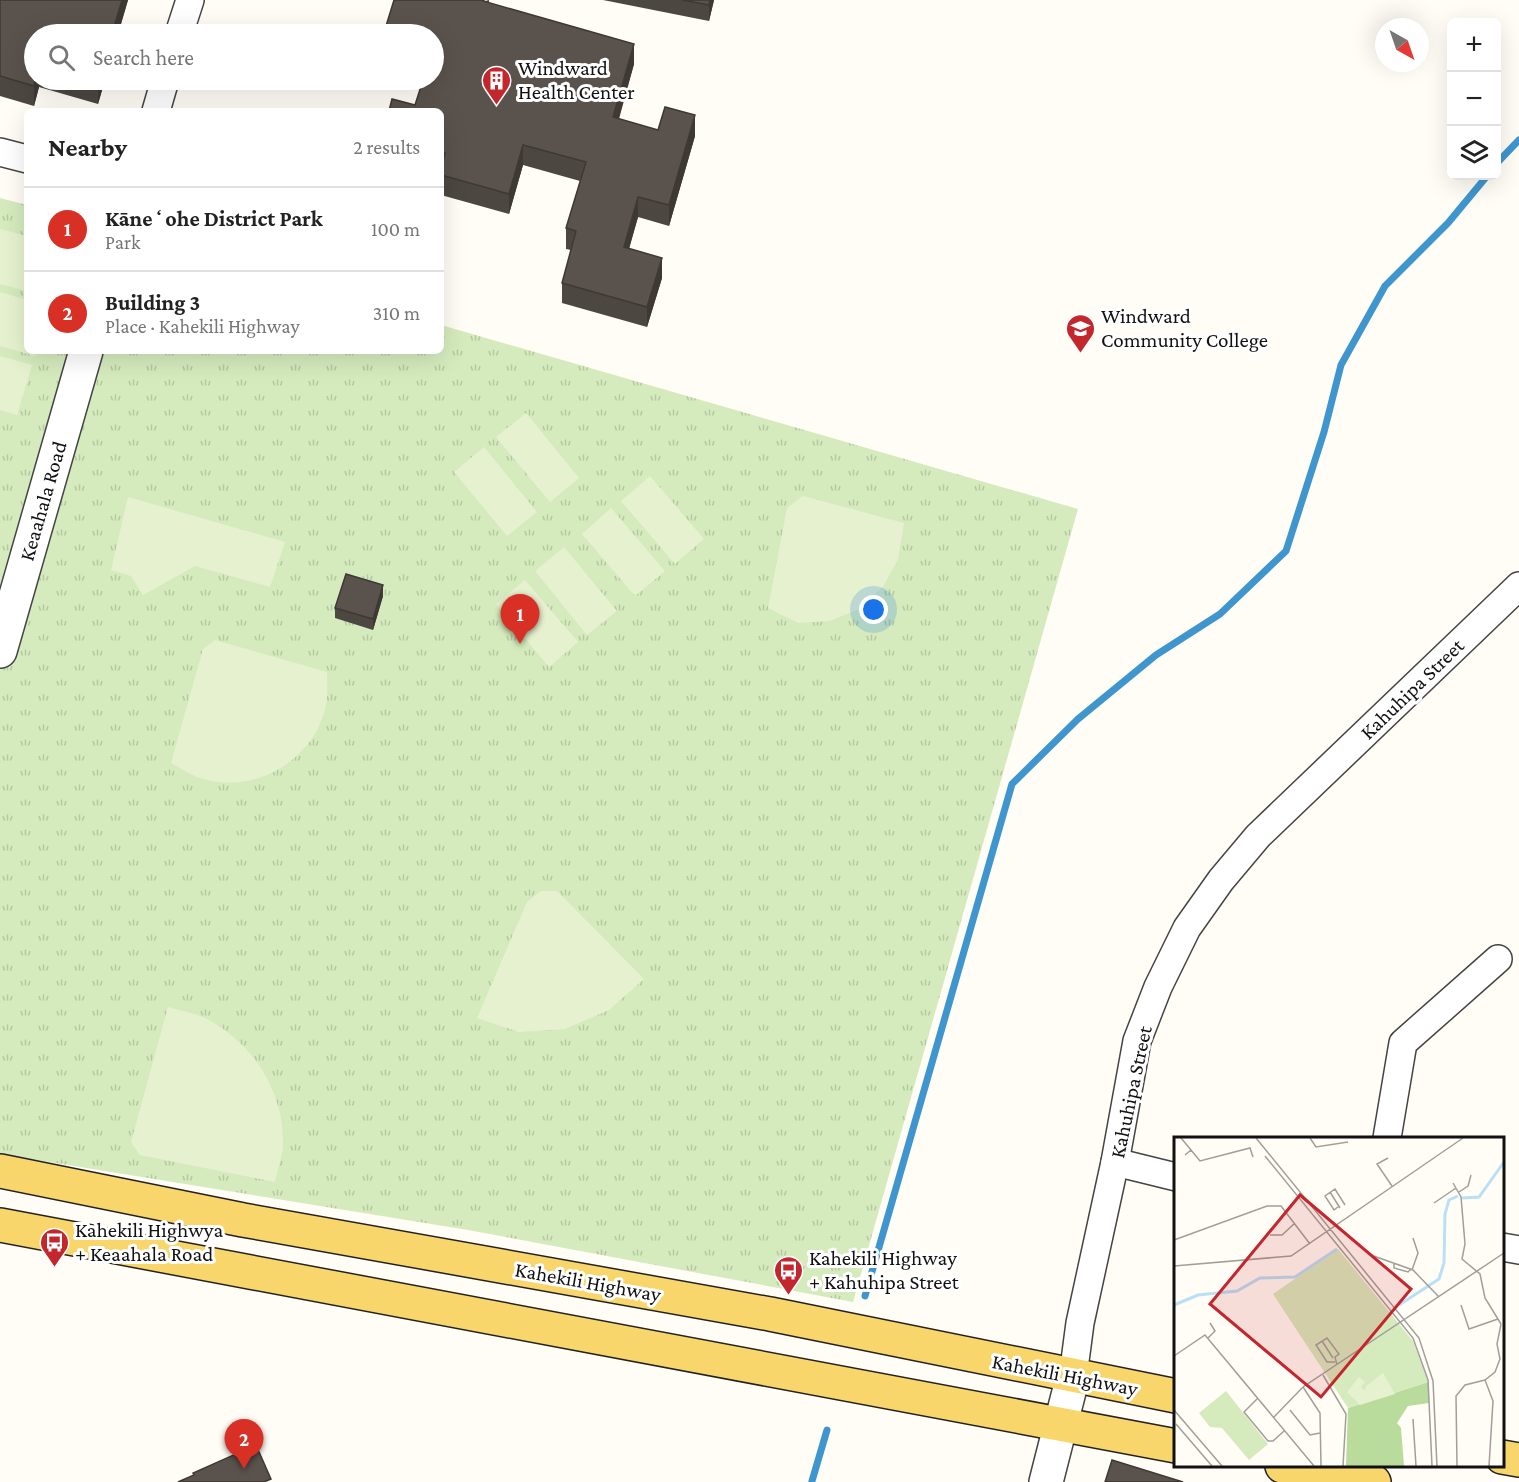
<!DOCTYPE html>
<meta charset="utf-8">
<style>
:root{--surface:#fff;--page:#f2f2f2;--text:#222;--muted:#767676;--line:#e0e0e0;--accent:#d93025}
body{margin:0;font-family:"Crimson Pro",serif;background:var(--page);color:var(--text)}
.controls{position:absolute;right:18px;top:18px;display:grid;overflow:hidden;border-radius:9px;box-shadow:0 6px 24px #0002}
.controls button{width:54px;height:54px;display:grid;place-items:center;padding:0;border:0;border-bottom:2px solid var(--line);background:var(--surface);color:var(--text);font:30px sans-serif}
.compass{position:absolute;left:1375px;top:18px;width:54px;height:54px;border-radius:50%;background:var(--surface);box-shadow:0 6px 24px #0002;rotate:140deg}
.you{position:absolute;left:874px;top:610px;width:21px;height:21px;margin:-15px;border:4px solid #fff;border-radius:50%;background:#1a73e8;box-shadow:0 0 0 9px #1a73e833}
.badge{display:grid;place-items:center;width:39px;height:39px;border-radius:50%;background:var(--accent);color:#fff;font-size:20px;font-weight:700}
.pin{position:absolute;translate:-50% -50px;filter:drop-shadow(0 2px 3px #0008)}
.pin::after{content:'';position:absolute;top:32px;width:21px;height:18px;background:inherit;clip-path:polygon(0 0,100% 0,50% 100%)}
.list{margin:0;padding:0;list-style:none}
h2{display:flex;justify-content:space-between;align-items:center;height:78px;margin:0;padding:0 24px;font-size:26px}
h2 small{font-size:20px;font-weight:400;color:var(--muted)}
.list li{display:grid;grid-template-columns:39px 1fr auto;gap:18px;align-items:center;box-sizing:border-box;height:84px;padding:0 24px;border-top:2px solid var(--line)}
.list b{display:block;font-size:22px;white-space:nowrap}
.list p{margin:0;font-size:20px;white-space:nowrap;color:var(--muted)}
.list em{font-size:20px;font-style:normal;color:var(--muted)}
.icon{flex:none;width:33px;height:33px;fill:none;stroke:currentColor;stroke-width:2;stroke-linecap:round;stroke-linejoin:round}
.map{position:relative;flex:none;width:1519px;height:1482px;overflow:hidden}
.search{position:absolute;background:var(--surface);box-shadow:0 6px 24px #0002;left:24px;top:24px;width:420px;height:66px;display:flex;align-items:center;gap:15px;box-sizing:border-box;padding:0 21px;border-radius:33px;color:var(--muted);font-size:22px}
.panel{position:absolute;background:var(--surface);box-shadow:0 6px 24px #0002;left:24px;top:108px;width:420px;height:246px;border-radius:9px}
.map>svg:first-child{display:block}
</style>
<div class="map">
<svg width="1519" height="1482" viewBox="0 0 1519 1482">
<defs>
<pattern id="park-tufts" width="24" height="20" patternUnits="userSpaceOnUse" patternTransform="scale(1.5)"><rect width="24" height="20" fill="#d5ebbd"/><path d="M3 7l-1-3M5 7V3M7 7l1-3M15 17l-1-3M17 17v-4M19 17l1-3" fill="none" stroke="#b6c8a1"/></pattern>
</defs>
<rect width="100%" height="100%" fill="#fffdf5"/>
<!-- park -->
<path fill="url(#park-tufts)" d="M0,198L27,205V351H441V325L1078,509L853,1302L468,1230L0,1154Z"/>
<!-- pitch -->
<g fill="#e6f2cf">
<path d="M0,229L27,236V291L0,284Z"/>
<path d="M0,292L27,300V351H36L35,356L0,346Z"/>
<path d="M0,356L32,365L17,415L0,410Z"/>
<path d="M526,413L579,478L550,502L496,437Z"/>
<path d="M484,447L537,512L507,536L454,472Z"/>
<path d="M650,476L704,539L675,564L621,501Z"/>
<path d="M803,496L904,523L898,559L883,587L859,609L830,621L798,623L768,608L787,508Z"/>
<path d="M128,497L285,542L270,587L195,566L143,595L131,576L111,570Z"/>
<path d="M611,508L665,571L635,596L582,534Z"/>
<path d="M564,547L617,611L587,635L535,571Z"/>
<path d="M525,580L578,642L549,667L496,604Z"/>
<path d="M215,640L327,672C327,683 328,695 326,705C315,760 254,796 200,778C190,775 181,768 171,763L203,649Z"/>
<path d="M541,891H557L644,979L609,1010L565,1029L519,1032L477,1018L527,902Z"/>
<path d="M168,1007C180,1011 196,1013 207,1019C254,1044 285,1093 283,1147C282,1158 277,1171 275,1182L140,1155L131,1142Z"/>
</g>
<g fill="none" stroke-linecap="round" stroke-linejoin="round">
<!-- stream -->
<g stroke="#3f96cf" stroke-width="7">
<path d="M1496,164L1519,140"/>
<path d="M865,1296L1012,784L1078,719L1156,655L1220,614L1286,551L1324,432L1341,365L1385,286L1448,223L1487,176"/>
<path d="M812,1481L827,1430"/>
</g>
<defs>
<g id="minor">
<path d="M179,34L190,0"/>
<path d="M156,111L165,80"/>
<path d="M0,152L27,159"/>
<path d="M1387,1138L1403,1043L1498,959"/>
<path d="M1115,1162L1176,1177"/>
<path d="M1502,1247L1519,1250"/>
<path d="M1073,1376L1080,1323L1115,1162L1137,1041L1158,987L1187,928L1221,880L1258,836L1519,586"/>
</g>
<g id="tertiary">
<path d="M0,651L86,351"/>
<path d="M1046,1482L1073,1376"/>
</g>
<g id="primary">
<path d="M0,1171L243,1220L770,1314L1176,1396"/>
<path d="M0,1225L1176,1446"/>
<path d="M1502,1457L1519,1460"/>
<path d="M1282,1466L1374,1482"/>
</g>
</defs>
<!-- minor casing -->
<use href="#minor" stroke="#444" stroke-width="30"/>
<!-- tertiary casing -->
<use href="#tertiary" stroke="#444" stroke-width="36"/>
<!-- primary casing -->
<use href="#primary" stroke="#222" stroke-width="36"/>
<!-- minor -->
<use href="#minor" stroke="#fff" stroke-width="27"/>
<!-- tertiary -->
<use href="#tertiary" stroke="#fff" stroke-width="33"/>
<!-- primary -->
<use href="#primary" stroke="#f9d66b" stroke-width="33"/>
</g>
<!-- wall -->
<g fill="#4d4742">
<path d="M0,0H128L118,34H34V80H105L98,104L39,87L34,106L0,96Z"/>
<path d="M489,0V3L634,64L619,119L658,130L695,136L669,226L638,217L629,248L662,278L647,327L562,303V283L571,250L566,249V228L580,181L523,165L509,214L441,195V111L415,105L434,80V34H386V26Z"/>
<path d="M603,0H714L709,21Z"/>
<path d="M383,596L373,630L335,618V608Z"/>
</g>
<!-- shaded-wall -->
<g fill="#3f3936">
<path d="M122,0H128L118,34H112Z"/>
<path d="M710,0H714L709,21V5Z"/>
<path d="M634,44V64L613,138V117Z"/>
<path d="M35,80H39V87L34,106V86Z"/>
<path d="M99,80H105L98,104V84Z"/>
<path d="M695,115V136L669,226V205Z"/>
<path d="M523,145V165L509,214V194Z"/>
<path d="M638,197V217L624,267V247Z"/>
<path d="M662,258V278L647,327V307Z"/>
<path d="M383,585V596L373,630V619Z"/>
</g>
<!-- building -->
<g fill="#5a524d" stroke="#3f3936" stroke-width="1.5">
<path d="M0,0H122L112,34H34V80H35L34,86L0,76Z"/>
<path d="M394,0H484L483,1L634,44L613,117L658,130L665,107L695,115L669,205L638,197L624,247L662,258L647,307L562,283L576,231L566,228L586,162L523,145L509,194L441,175V168L445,153L441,152V111H389L392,99L415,105L423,80H434V34H418L386,26Z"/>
<path d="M682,0H710L709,5Z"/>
<path d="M84,80H99L98,84Z"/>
<path d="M346,574L383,585L373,619L335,608Z"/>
<path d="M256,1445L271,1479L264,1482H178L194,1475L193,1473Z"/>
<path d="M1112,1460L1183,1482H1105Z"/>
</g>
<!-- icons -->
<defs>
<symbol id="building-pin" viewBox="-11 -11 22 30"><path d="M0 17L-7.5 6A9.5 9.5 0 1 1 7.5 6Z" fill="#c4262e" stroke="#fff"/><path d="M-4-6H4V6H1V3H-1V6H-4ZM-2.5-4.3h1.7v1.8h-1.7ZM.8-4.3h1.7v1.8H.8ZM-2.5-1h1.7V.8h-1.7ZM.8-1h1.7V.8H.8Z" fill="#fff"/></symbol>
<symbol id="university-pin" viewBox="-11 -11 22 30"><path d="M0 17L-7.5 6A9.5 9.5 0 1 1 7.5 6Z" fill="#c4262e" stroke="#fff"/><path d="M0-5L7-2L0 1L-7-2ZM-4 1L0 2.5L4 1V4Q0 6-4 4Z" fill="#fff"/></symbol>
<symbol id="bus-pin" viewBox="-11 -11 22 30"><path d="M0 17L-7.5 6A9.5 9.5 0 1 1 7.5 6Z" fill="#c4262e" stroke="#fff"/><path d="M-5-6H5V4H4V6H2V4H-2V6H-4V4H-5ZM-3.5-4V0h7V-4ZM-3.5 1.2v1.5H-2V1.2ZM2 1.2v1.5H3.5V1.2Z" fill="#fff"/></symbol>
</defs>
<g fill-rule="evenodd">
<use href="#building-pin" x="480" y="64" width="33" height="45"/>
<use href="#university-pin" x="1064" y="312" width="33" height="45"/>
<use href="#bus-pin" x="38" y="1226" width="33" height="45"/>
<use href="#bus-pin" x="772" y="1254" width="33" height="45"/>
</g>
<g text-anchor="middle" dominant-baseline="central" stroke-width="6" stroke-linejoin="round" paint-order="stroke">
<!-- poi labels -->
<g font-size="21" fill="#111" stroke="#fff" text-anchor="start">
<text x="518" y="68">Windward<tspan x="518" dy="24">Health Center</tspan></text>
<text x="1101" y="316">Windward<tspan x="1101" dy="24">Community College</tspan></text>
<text x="75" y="1230">Kahekili Highwya<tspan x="75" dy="24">+ Keaahala Road</tspan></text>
<text x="809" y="1258">Kahekili Highway<tspan x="809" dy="24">+ Kahuhipa Street</tspan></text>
</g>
<!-- street labels -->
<g font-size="21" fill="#111" stroke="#fff">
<text transform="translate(43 501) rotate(-74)">Keaahala Road</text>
<text transform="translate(1412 689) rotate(-44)">Kahuhipa Street</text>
<text transform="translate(1131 1092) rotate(-78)">Kahuhipa Street</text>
<text transform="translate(588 1282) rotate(10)">Kahekili Highway</text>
<text transform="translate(1065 1375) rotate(11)">Kahekili Highway</text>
</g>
</g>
<!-- overview -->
<g transform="translate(1174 1137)">
<rect width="330" height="330" fill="#fffdf5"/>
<path d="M52,254L94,307L75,323L48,291L36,290L25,276Z" fill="#d5ebbd"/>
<path d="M254,245L255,266L234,269L223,286L227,291L230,329H172L174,271Z" fill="#b9dc9c"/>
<path d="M164,112L239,204L254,245L174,271L99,157Z" fill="#d5ebbd"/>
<path d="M209,236L221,257L186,268L173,255L185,240L191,245L187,250L191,254L192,249Z" fill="#e6f2cf"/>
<path fill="none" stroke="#b9e0f7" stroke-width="3" d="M288,61L305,60L330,25M0,168L24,158L63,154L86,141L121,140L163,112M225,168L265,142L270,126L271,77L275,63L284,59"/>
<path fill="none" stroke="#a09f9a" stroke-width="1.5" d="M7,1L17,13L11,18M82,1L245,201L259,244L263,329M136,1L142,10L174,5M17,13L26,24L76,11L79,20M91,19L239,201L254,243L258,329M214,21L203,27L218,49M279,46L287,60L291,107L288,122L306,137L311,161L327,187M156,55L166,71M285,55L294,49L297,38M260,66L282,51M165,69L160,73L151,59L161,52L171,68M96,98H108L121,86M0,103L93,69H107L136,107M194,117L239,133L265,160M220,127V131L234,135L237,132M0,129L117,119L289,1M238,133L244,116L239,101M287,168L295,192L324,182M34,201L41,194L36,186M148,204L159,221M0,219L31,198L140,329M161,225H153L142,208L153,201L165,217L161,220L163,228M149,238L172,277L169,329M311,243L319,264L315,329M129,250L146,276L147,329M83,262L70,275L94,304H99L110,294M0,273L48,329M116,273L136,298L146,296M99,281L129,250L330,116M239,282L242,329M2,287L38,329M283,329L282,259L291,248L311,243L321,235L326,222L323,207L327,187"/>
<path fill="#c4262e" fill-opacity="0.15" stroke="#c4262e" stroke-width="3" d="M126,58L237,152L147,260L36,167Z"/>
<rect width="330" height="330" fill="none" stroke="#111" stroke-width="3"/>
</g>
</svg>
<div class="controls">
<button>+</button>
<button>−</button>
<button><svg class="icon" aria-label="layers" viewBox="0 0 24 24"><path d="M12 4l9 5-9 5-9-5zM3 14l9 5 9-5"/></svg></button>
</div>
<svg class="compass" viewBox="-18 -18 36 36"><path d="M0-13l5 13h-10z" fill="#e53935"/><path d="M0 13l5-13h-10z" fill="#767676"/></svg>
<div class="you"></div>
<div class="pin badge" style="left:520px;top:644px">1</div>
<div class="pin badge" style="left:244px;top:1469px">2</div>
<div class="search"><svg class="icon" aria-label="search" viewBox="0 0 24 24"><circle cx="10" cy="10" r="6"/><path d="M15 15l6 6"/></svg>Search here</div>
<section class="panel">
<h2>Nearby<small>2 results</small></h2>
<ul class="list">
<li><span class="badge">1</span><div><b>Kāneʻohe District Park</b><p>Park</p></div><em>100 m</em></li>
<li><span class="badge">2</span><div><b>Building 3</b><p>Place · Kahekili Highway</p></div><em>310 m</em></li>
</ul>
</section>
</div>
